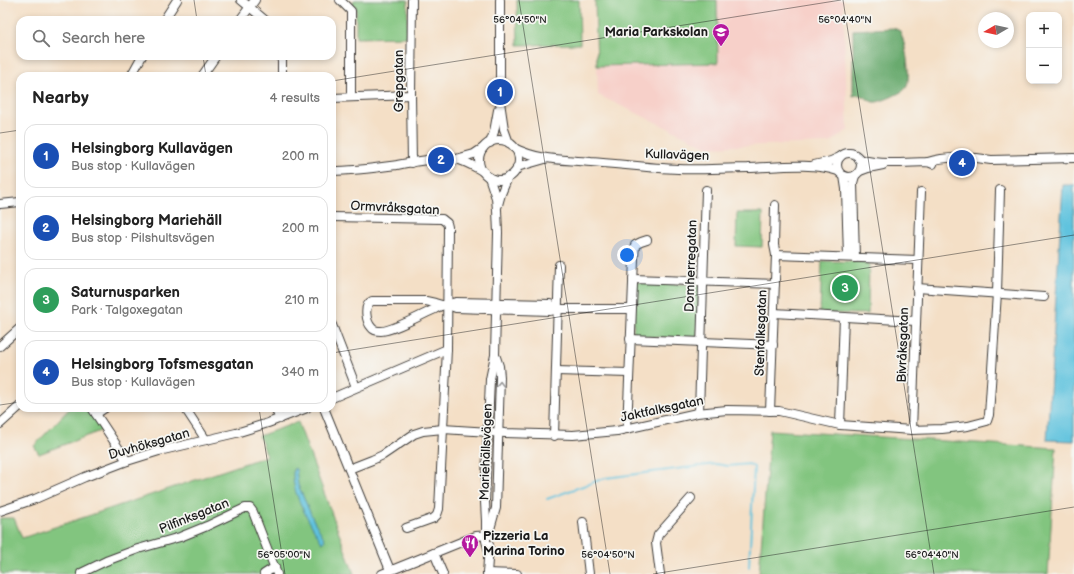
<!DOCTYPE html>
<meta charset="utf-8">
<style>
:root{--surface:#fff;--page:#f2f2f2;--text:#222;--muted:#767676;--line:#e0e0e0;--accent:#b5179e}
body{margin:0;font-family:"Balsamiq Sans",sans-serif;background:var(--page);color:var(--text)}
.controls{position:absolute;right:12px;top:12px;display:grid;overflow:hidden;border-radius:8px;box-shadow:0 2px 6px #0003}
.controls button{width:36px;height:36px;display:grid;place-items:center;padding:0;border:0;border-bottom:1px solid var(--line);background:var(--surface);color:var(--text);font:20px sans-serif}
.compass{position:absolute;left:978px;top:12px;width:36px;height:36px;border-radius:50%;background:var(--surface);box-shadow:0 2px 6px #0003;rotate:261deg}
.you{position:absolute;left:627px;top:255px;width:14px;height:14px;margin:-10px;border:3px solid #fff;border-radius:50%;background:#1a73e8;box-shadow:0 0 0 6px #1a73e833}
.badge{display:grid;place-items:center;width:26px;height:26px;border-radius:50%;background:var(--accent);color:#fff;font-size:13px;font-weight:700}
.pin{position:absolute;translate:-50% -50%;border:2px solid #fff;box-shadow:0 1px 4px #0006}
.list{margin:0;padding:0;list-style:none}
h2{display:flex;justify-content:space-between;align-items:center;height:52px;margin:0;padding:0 16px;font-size:17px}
h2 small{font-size:13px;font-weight:400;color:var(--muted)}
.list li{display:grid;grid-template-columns:26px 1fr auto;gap:12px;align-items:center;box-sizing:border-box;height:64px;margin:0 8px 8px;padding:0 8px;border:1px solid var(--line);border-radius:12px}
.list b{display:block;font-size:15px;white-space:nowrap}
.list p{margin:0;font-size:13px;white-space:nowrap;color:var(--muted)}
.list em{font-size:13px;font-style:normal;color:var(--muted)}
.icon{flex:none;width:22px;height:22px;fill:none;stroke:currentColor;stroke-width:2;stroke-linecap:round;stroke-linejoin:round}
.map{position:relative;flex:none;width:1074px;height:574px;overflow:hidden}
.search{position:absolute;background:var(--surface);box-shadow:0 2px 6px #0003;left:16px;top:16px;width:320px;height:44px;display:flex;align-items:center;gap:10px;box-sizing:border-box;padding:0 14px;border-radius:12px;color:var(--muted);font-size:15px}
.panel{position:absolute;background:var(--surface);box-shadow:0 2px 6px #0003;left:16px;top:72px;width:320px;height:340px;border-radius:12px}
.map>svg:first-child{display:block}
</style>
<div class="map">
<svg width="1074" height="574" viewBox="0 0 1074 574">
<rect width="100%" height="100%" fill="#f6f6f2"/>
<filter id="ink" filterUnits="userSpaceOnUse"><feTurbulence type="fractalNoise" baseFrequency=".025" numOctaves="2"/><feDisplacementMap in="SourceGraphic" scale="8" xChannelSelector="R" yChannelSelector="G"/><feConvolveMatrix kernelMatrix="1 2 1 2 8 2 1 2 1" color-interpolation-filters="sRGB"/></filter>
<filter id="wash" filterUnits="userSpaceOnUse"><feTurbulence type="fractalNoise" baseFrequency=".012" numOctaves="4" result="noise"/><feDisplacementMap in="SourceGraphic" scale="16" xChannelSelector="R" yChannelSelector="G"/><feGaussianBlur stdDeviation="0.9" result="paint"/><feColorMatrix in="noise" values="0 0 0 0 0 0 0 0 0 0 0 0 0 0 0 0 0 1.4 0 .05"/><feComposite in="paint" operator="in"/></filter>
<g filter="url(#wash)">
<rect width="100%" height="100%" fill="#f4dfc6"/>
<!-- built -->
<path fill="#f7d0c9" d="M595,0H843L848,130L830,143L708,147L598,95Z"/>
<!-- green -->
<g fill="#82c57f" stroke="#4f704e">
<path d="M355,0H408L407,37L356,38V7L352,4Z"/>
<path d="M517,0H579L580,44L518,45Z"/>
<path d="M595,0H717L718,63L597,66Z"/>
<path d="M737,213H763L762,247L736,246Z"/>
<path d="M822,261L869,262L868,314L820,313Z"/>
<path d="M636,282L700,285L697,339L633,336Z"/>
<path d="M70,408H89L103,430L39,454L34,446Z"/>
<path d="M298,422L354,574H2L1,572H0V518H14L22,538L267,456L259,436Z"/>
<path d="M770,430L1056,448L1048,574H759Z"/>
</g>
<!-- forest -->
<path fill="#69aa6e" stroke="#426345" d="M894,28L900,31C905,41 912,79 906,88C904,92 881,102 876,102C870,103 867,97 862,96C859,95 856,95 853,96V30Z"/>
<!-- water -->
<g fill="#60c3de" stroke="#3e707d">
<path d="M1063,185H1074V441L1047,440Z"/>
<path d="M294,468L296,469L298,485L314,521L324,538L325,541L324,542L322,543C311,524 288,490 294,468Z"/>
</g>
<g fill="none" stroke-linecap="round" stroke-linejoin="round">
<!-- stream -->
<path stroke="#60c3de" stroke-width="2" d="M547,499L605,478L716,464L728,466L749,464L754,467L749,567"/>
</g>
</g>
<g filter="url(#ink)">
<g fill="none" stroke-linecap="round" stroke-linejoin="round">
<defs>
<g id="minor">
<path d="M241,0L265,20"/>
<path d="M340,0L351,11V97"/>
<path d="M500,0V102L504,129L509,143"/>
<path d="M164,20L177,0"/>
<path d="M240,20L255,0"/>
<path d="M131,76L142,56"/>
<path d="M202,76L216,56"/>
<path d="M282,76V56"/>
<path d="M332,98L411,95"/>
<circle cx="499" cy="160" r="20"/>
<path d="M490,143L494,132L498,110"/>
<path d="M514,148C541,161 562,159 591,162C620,164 649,168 678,169C701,170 725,168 748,168C777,167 811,162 838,171"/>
<circle cx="849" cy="165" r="12"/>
<path d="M456,159L474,154L483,148"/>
<path d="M859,159C882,165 905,163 928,162L933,164"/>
<path d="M928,162C944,156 974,157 991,160L1074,158"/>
<path d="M412,163L411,95L412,0"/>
<path d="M814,165L831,161L840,157"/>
<path d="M517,167L545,159"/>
<path d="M332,171C354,171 375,168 397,165C413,162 440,157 456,159C466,161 475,167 484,172"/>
<path d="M860,171L868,168L883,165"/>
<path d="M844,176L846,189L848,257"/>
<path d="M855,176L853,183L855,258"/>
<path d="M0,204L20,202"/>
<path d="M498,205L501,194L508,177"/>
<path d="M332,217L442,219L447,223L448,227L447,349L332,398"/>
<path d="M776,255L918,260"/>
<path d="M633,279L775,284"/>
<path d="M917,288L1044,297"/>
<path d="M442,305L435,303L426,301H372C363,305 366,322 372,328C374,331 378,331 381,331C393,331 423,314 435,309C442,304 448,305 456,302L550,304L558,309"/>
<path d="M448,305L456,308L550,311L558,309H631"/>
<path d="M774,313L916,321"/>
<path d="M332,325L356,387"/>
<path d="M630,339L773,345"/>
<path d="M0,346L20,328"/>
<path d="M556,371L629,373"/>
<path d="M92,408L127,461"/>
<path d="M185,408L206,440"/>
<path d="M275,408L280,419"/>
<path d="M324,408L390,570"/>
<path d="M770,411L776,255L774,245L775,205"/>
<path d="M699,412L706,190"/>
<path d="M96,414L105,408"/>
<path d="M0,424L20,406"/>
<path d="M840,425L844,317"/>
<path d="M627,429L634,259L635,245L641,242L647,240"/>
<path d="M912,430L921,192"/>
<path d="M554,436L559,265"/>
<path d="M349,469L372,460L383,455L414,434L423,431L443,429L505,433L573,435L617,431L697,413L727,410L779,411L840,425L912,430L942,429L968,426L987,421L989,415L997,293L1000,190"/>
<path d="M0,511L35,499L85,477L127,461L159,451L236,433L268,423L307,408"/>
<path d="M583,522L589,574"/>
<path d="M406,528L434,518L437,515L439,509L447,349"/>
<path d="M490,533V529L496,508L500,377L499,366L496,357"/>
<path d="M488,548L486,541V521L485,502L490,379L495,355L498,233L497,210L496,198L489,177"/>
<path d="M434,553L443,574"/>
<path d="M487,573L517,574"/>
<path d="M81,574V573L106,561L138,549L180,537L207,526L245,508H250L253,512L277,574"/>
<path d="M264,574L275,567"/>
<path d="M382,574L476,536L490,535"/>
<path d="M487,574L489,545"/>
<path d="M660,574L656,543L658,535L691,498"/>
</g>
</defs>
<!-- minor casing -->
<use href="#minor" stroke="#3c3936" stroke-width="10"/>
<!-- minor -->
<use href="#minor" stroke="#fff" stroke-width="8"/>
</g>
<!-- one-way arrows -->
<defs><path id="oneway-chevron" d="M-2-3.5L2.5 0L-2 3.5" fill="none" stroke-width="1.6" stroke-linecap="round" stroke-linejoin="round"/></defs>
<use stroke="#999" href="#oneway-chevron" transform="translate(500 384) rotate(-88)"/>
</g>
<!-- ticks -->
<path fill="none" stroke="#1c1c1c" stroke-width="1" stroke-opacity="0.45" d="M194,0L197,20M519,0L610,574M843,0L934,574M203,56L206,76M332,81L841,0M0,133L20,130M332,353L1074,235M0,405L20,402M259,408L285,574M653,574L1074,507"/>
<!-- icons -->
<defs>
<symbol id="school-pin" viewBox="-11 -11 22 30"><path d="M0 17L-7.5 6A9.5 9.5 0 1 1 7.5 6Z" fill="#b5179e" stroke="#f6f6f2"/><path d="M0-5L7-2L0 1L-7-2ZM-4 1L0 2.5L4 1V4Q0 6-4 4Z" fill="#fff"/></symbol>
<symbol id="restaurant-pin" viewBox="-11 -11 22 30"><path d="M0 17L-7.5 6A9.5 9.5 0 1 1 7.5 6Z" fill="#b5179e" stroke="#f6f6f2"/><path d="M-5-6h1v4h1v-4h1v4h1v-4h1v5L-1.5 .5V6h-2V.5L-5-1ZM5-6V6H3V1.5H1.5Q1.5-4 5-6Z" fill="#fff"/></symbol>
</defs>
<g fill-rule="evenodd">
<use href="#school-pin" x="711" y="22" width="20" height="27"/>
<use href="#restaurant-pin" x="460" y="533" width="20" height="27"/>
</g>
<g text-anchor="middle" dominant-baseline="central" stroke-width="3.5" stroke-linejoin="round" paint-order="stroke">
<!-- poi labels -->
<g font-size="13" font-weight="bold" fill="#1c1c1c" stroke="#f6f6f2" text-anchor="end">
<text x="708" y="32">Maria Parkskolan</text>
<text x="483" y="536" text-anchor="start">Pizzeria La<tspan x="483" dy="15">Marina Torino</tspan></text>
</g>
<!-- street labels -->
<g font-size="13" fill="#1c1c1c" stroke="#f6f6f2">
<text transform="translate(399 81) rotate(-90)">Grepgatan</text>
<text transform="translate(677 155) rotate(2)">Kullavägen</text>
<text transform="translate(395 208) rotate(3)">Ormvråksgatan</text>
<text transform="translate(691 266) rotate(-88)">Domherregatan</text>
<text transform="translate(761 333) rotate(-88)">Stenfalksgatan</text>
<text transform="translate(903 345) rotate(-88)">Bivråksgatan</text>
<text transform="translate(662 409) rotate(-12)">Jaktfalksgatan</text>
<text transform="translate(149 444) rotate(-16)">Duvhöksgatan</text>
<text transform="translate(486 452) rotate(-88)">Mariehällsvägen</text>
<text transform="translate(194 516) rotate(-22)">Pilfinksgatan</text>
</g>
</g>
<g font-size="10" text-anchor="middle" fill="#1c1c1c" stroke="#f6f6f2" stroke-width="3.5" stroke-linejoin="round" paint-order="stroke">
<text x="520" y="23">56°04'50"N</text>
<text x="845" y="23">56°04'40"N</text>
<text x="284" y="558">56°05'00"N</text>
<text x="608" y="558">56°04'50"N</text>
<text x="932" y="558">56°04'40"N</text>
</g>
</svg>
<div class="controls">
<button>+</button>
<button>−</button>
</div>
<svg class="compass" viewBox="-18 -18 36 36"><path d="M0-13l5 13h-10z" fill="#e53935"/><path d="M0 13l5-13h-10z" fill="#767676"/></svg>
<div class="you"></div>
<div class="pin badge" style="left:500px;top:92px;background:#1a4fb4">1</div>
<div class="pin badge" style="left:441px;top:160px;background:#1a4fb4">2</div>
<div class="pin badge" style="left:845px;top:288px;background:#2e9e5b">3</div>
<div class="pin badge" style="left:962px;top:163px;background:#1a4fb4">4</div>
<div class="search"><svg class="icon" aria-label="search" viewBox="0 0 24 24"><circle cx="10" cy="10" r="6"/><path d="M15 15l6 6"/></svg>Search here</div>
<section class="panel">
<h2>Nearby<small>4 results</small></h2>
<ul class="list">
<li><span class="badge" style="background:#1a4fb4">1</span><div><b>Helsingborg Kullavägen</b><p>Bus stop · Kullavägen</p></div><em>200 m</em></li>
<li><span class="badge" style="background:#1a4fb4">2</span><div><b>Helsingborg Mariehäll</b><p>Bus stop · Pilshultsvägen</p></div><em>200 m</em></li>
<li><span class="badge" style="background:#2e9e5b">3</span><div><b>Saturnusparken</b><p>Park · Talgoxegatan</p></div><em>210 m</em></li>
<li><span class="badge" style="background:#1a4fb4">4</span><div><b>Helsingborg Tofsmesgatan</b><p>Bus stop · Kullavägen</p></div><em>340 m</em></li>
</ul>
</section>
</div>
